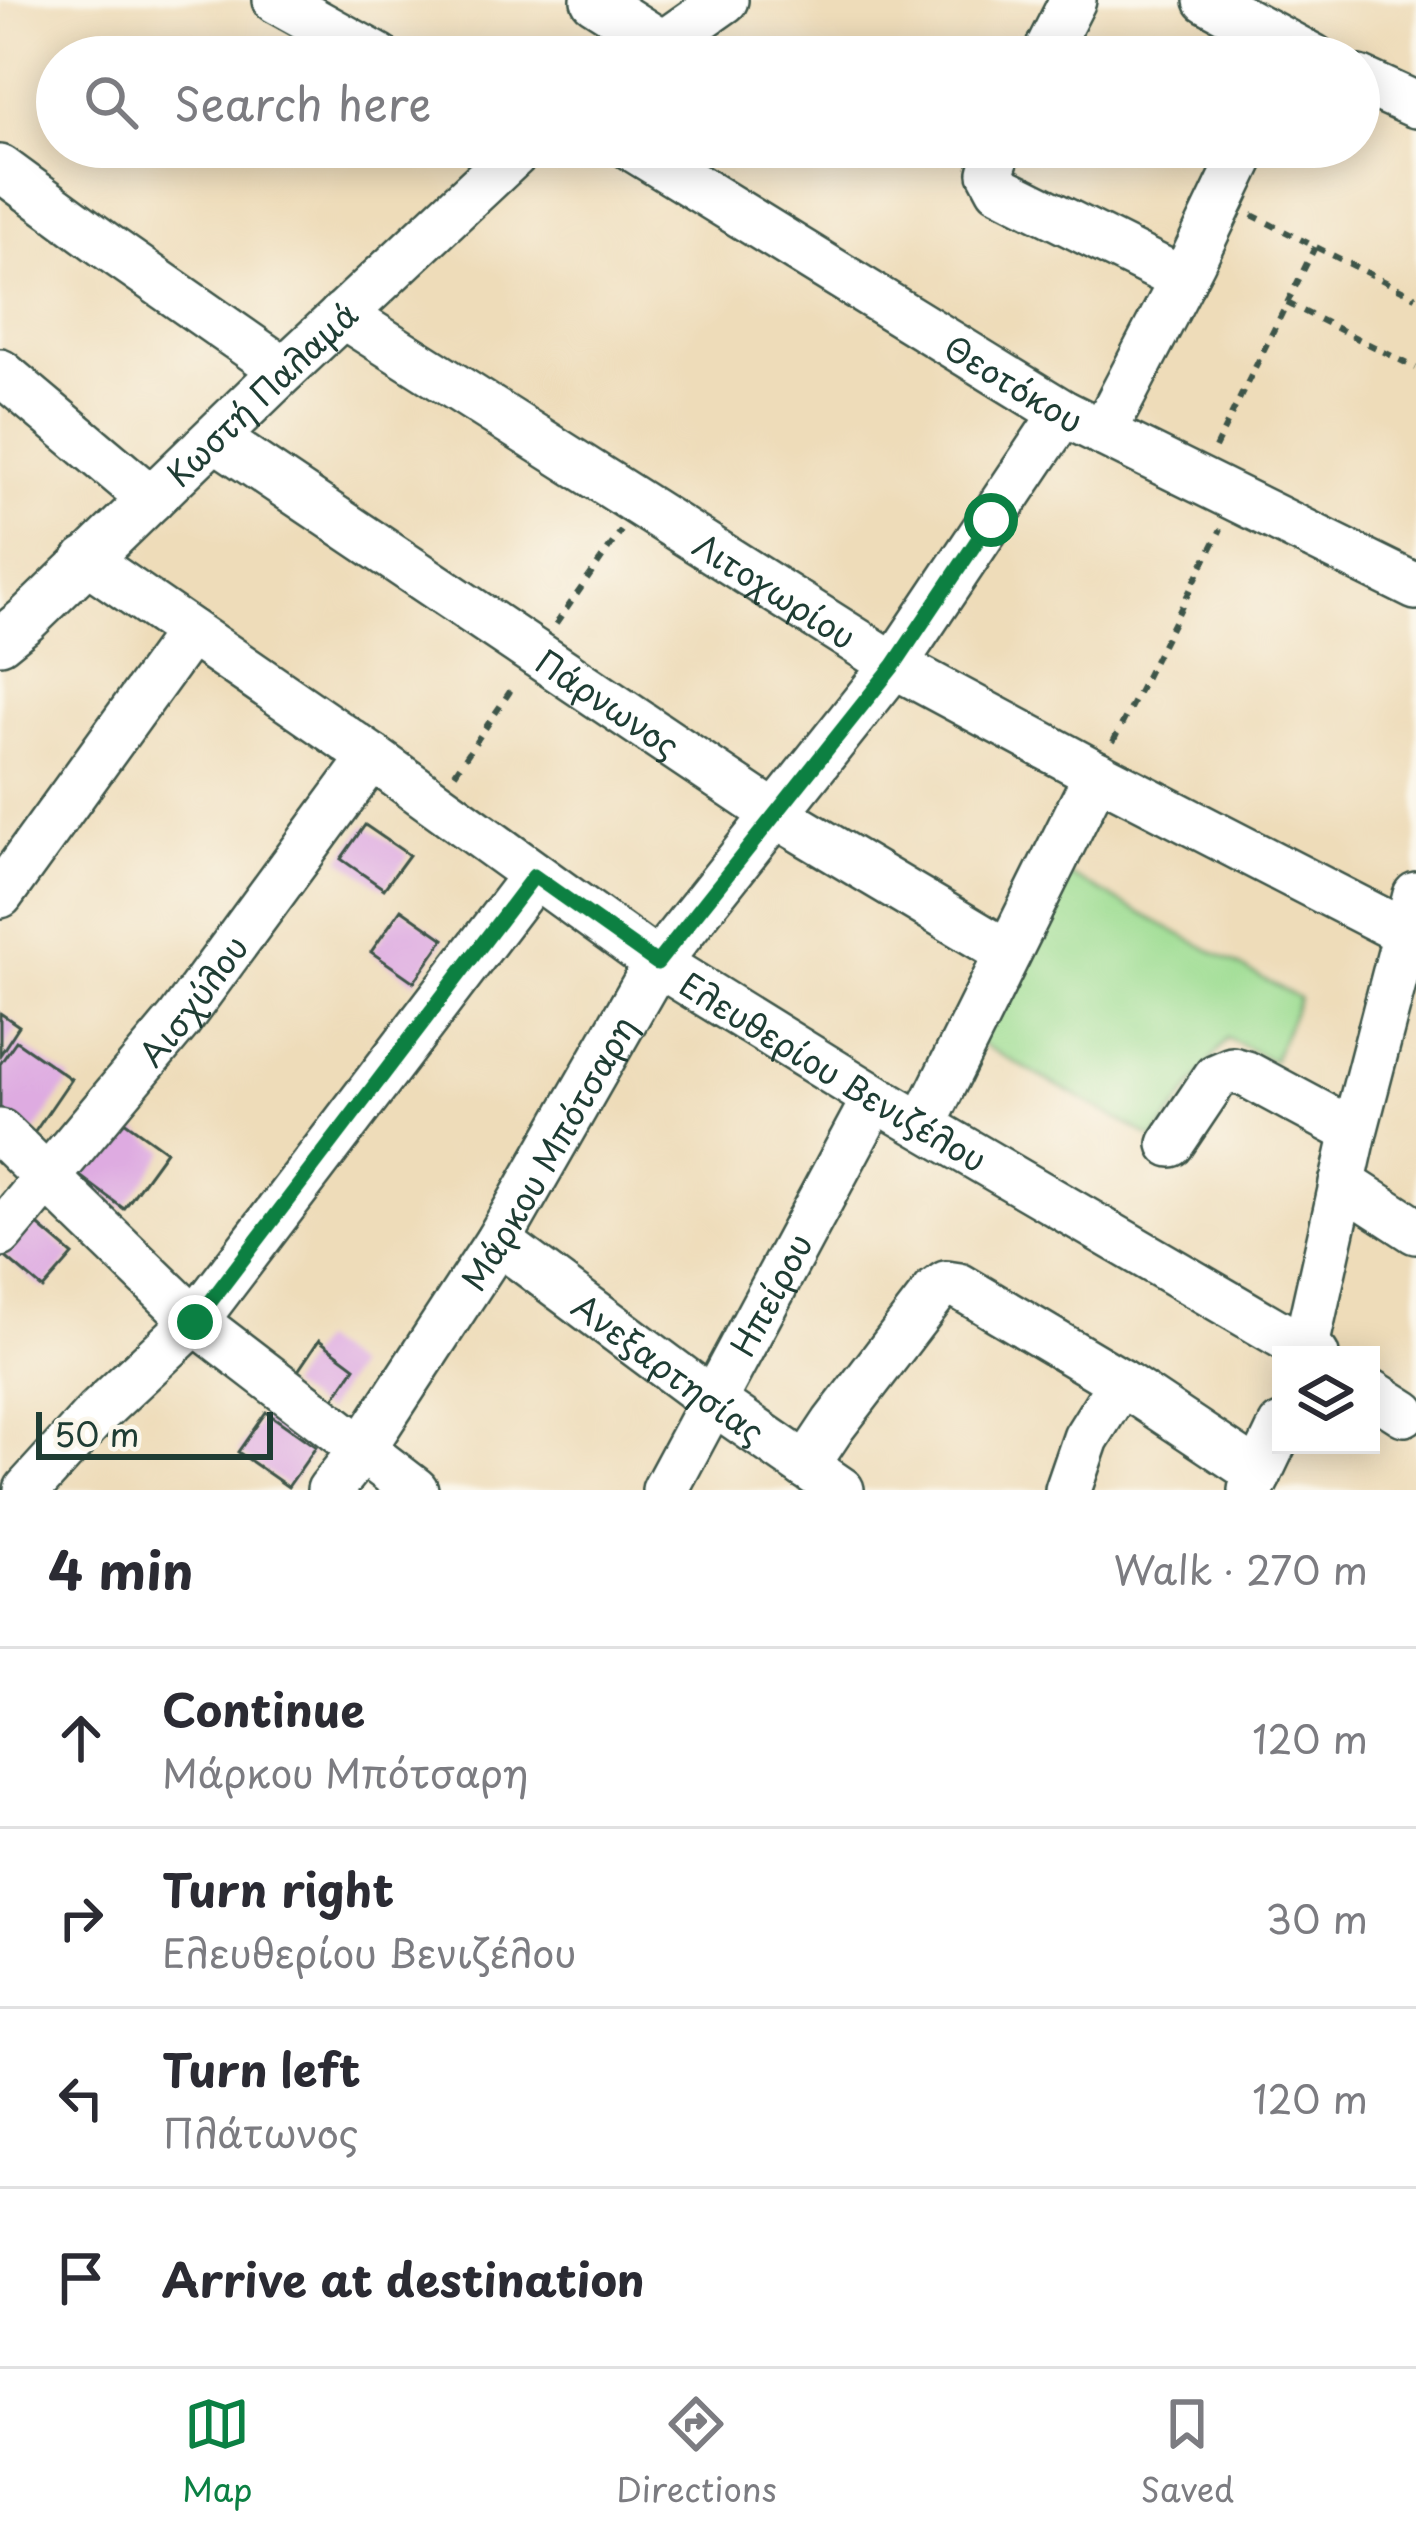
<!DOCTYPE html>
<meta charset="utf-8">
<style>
:root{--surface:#fff;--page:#f7f7f7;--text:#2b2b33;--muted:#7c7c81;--line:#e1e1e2;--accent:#0b8043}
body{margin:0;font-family:"Playpen Sans",sans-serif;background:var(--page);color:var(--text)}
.controls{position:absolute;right:36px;bottom:36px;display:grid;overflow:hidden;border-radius:0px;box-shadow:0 6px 30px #0003}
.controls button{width:108px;height:108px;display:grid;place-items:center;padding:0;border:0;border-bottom:3px solid var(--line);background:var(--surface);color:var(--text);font:60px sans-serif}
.scale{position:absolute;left:36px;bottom:30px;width:237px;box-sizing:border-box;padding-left:12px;border:6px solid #1f3d34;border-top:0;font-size:33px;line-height:42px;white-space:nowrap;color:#1f3d34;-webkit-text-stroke:9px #fbf7ec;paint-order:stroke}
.stop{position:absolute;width:36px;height:36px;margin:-27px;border:9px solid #0b8043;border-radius:50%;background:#fff}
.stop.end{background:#0b8043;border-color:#fff;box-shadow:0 3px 12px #0008}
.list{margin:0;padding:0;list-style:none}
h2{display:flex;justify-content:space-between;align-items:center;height:156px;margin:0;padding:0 48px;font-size:51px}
h2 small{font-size:39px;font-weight:400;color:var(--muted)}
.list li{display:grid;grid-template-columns:78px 1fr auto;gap:36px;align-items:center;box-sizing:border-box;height:180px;padding:0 48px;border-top:3px solid var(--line)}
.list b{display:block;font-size:45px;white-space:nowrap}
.list p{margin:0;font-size:39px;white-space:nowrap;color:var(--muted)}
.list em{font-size:39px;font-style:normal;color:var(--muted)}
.icon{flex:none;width:66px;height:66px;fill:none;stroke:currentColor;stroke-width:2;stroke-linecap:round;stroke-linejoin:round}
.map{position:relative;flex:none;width:1416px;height:1490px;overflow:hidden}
.search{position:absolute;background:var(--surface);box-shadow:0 6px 30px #0003;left:36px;right:36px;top:36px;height:132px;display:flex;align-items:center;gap:30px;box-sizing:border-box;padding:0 42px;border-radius:66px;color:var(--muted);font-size:45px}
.sheet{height:876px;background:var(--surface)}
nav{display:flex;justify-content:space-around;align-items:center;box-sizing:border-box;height:168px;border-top:3px solid var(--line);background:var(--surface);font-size:33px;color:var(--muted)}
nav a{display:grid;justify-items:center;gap:6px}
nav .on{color:var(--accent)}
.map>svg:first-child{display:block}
</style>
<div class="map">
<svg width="1416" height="1490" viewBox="0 0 1416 1490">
<rect width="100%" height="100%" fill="#fbf7ec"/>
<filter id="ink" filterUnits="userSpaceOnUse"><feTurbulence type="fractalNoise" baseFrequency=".00833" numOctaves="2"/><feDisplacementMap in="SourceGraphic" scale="24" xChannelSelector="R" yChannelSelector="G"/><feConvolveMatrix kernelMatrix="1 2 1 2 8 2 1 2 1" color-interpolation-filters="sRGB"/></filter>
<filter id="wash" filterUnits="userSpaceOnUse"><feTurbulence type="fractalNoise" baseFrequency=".004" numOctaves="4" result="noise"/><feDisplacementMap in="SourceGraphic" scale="48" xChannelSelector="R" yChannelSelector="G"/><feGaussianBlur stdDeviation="2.7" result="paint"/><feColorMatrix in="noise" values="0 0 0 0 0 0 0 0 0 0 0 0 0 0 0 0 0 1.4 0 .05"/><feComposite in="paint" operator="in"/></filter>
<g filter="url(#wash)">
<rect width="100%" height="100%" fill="#eedcb9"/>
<!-- green -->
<path fill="#9edd93" stroke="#5e8d64" stroke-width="3" d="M1060,870L1299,998L1273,1061L1227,1038L1154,1139L976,1041Z"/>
<g id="blocks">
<!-- building -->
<g fill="#deabe1">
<path d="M365,825L409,855L384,889L341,859Z"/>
<path d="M401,909L444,939L414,982L371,952Z"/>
<path d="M0,1013L19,1026L0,1055Z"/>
<path d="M16,1041L71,1079L32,1136L0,1114V1064Z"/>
<path d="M117,1116L166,1151L124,1209L76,1173Z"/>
<path d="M33,1221L73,1255L43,1289L3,1255Z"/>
<path d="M319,1340L355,1367L325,1412L287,1387Z"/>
<path d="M266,1412L316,1447L288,1487L238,1452Z"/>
</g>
</g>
</g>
<g filter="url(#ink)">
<use href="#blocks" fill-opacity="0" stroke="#3e5548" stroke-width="3"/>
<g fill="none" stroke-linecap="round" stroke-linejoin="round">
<defs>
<g id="minor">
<path d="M276,0L379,57"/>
<path d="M594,0L663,44"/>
<path d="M1207,0L1313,57"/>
<path d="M644,57L725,0"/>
<path d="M1044,57L1073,0"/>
<path d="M1359,79L1416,105"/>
<path id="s1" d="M631,147L1063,413L1416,587"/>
<path d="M999,147L991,173L999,188L1183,280"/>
<path d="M0,168L105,245L284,370"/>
<path id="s2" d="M342,315L894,665L1097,774L1404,932L1416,935"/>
<path d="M0,372L151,499"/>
<path d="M1103,433L1193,260L1247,147"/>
<path id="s3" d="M215,438L776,815L1008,953"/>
<path id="s4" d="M86,560L372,757L657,963L875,1098L1316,1355"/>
<path id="s5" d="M0,641L26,620L284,370L522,147"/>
<path d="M0,895L190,632"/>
<path d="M923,1125L1097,774"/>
<path d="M0,1132L195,1321L415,1490"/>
<path d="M1171,1144L1216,1077L1232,1070L1246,1074L1354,1132"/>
<path d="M1342,1183L1416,1231"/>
<path id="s6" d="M0,1234L179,1020L372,757"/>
<path id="s7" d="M498,1241L714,1402L841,1490"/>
<path d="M1304,1355L1354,1132L1416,895"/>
<path d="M1371,1392L1404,1413"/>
<path d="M806,1466L834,1424L935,1292L946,1284L959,1286L1121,1382L1259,1474"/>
<path d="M27,1490L97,1413L195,1321L534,876"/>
<path id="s8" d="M330,1490L361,1451L498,1241L657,963L894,665L1063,413"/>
<path id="s9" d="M665,1490L875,1098"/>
<path d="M1068,1490L1086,1438L1121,1382"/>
<path d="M1251,1490L1281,1427"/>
</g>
</defs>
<!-- minor casing -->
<use href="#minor" stroke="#3e5548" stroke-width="50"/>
<!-- path -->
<g stroke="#3e5548" stroke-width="6" stroke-dasharray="9 9" stroke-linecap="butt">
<path d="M1252,215L1416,297"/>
<path d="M1287,303L1416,368"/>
<path d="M1215,448L1315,247"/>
<path d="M556,624L621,531"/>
<path d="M1113,742L1221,529"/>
<path d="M455,773L515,684"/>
</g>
<!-- minor -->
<use href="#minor" stroke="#fff" stroke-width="45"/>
</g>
</g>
<g fill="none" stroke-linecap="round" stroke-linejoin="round" filter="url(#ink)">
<!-- route -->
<path stroke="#0b8043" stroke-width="15" d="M195,1322L534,876L657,963L894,665L991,520"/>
</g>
<g text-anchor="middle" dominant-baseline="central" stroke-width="12" stroke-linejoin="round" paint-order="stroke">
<!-- street labels -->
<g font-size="33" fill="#1f3d34" stroke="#fbf7ec">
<text stroke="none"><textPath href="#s1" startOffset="450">Θεοτόκου</textPath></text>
<text stroke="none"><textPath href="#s5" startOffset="360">Κωστή Παλαμά</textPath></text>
<text stroke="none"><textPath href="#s2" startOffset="513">Λιτοχωρίου</textPath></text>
<text stroke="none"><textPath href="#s3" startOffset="474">Πάρνωνος</textPath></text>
<text stroke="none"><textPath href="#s6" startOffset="303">Αισχύλου</textPath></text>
<text stroke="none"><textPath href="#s4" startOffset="906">Ελευθερίου Βενιζέλου</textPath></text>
<text stroke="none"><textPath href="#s8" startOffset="402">Μάρκου Μπότσαρη</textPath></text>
<text stroke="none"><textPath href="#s9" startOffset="222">Ηπείρου</textPath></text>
<text stroke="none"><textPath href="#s7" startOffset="213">Ανεξαρτησίας</textPath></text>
</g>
</g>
</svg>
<div class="controls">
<button><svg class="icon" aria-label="layers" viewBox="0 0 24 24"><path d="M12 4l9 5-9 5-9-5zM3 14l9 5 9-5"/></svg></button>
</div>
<div class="scale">50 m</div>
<div class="stop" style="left:991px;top:520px"></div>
<div class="stop end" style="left:195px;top:1322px"></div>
<div class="search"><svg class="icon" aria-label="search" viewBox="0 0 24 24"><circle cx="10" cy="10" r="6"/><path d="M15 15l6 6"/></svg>Search here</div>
</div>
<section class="sheet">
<h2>4 min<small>Walk · 270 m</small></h2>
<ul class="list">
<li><svg class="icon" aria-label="ahead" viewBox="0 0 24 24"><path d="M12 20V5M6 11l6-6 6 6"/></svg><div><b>Continue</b><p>Μάρκου Μπότσαρη</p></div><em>120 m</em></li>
<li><svg class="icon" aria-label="right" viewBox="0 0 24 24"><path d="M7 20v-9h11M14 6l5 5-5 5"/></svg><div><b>Turn right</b><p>Ελευθερίου Βενιζέλου</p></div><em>30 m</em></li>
<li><svg class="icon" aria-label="left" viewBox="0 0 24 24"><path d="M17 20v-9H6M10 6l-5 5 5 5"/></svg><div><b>Turn left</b><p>Πλάτωνος</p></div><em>120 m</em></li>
<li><svg class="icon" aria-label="arrive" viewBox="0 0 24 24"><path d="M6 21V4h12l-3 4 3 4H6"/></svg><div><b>Arrive at destination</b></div></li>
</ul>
</section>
<nav>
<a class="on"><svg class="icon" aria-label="map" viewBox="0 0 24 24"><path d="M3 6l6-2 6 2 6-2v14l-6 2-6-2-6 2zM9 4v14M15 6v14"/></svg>Map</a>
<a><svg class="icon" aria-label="directions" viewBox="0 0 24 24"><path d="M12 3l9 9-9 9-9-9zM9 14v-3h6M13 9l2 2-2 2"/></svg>Directions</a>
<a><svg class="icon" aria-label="saved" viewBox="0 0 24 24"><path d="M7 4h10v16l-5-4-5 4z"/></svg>Saved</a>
</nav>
